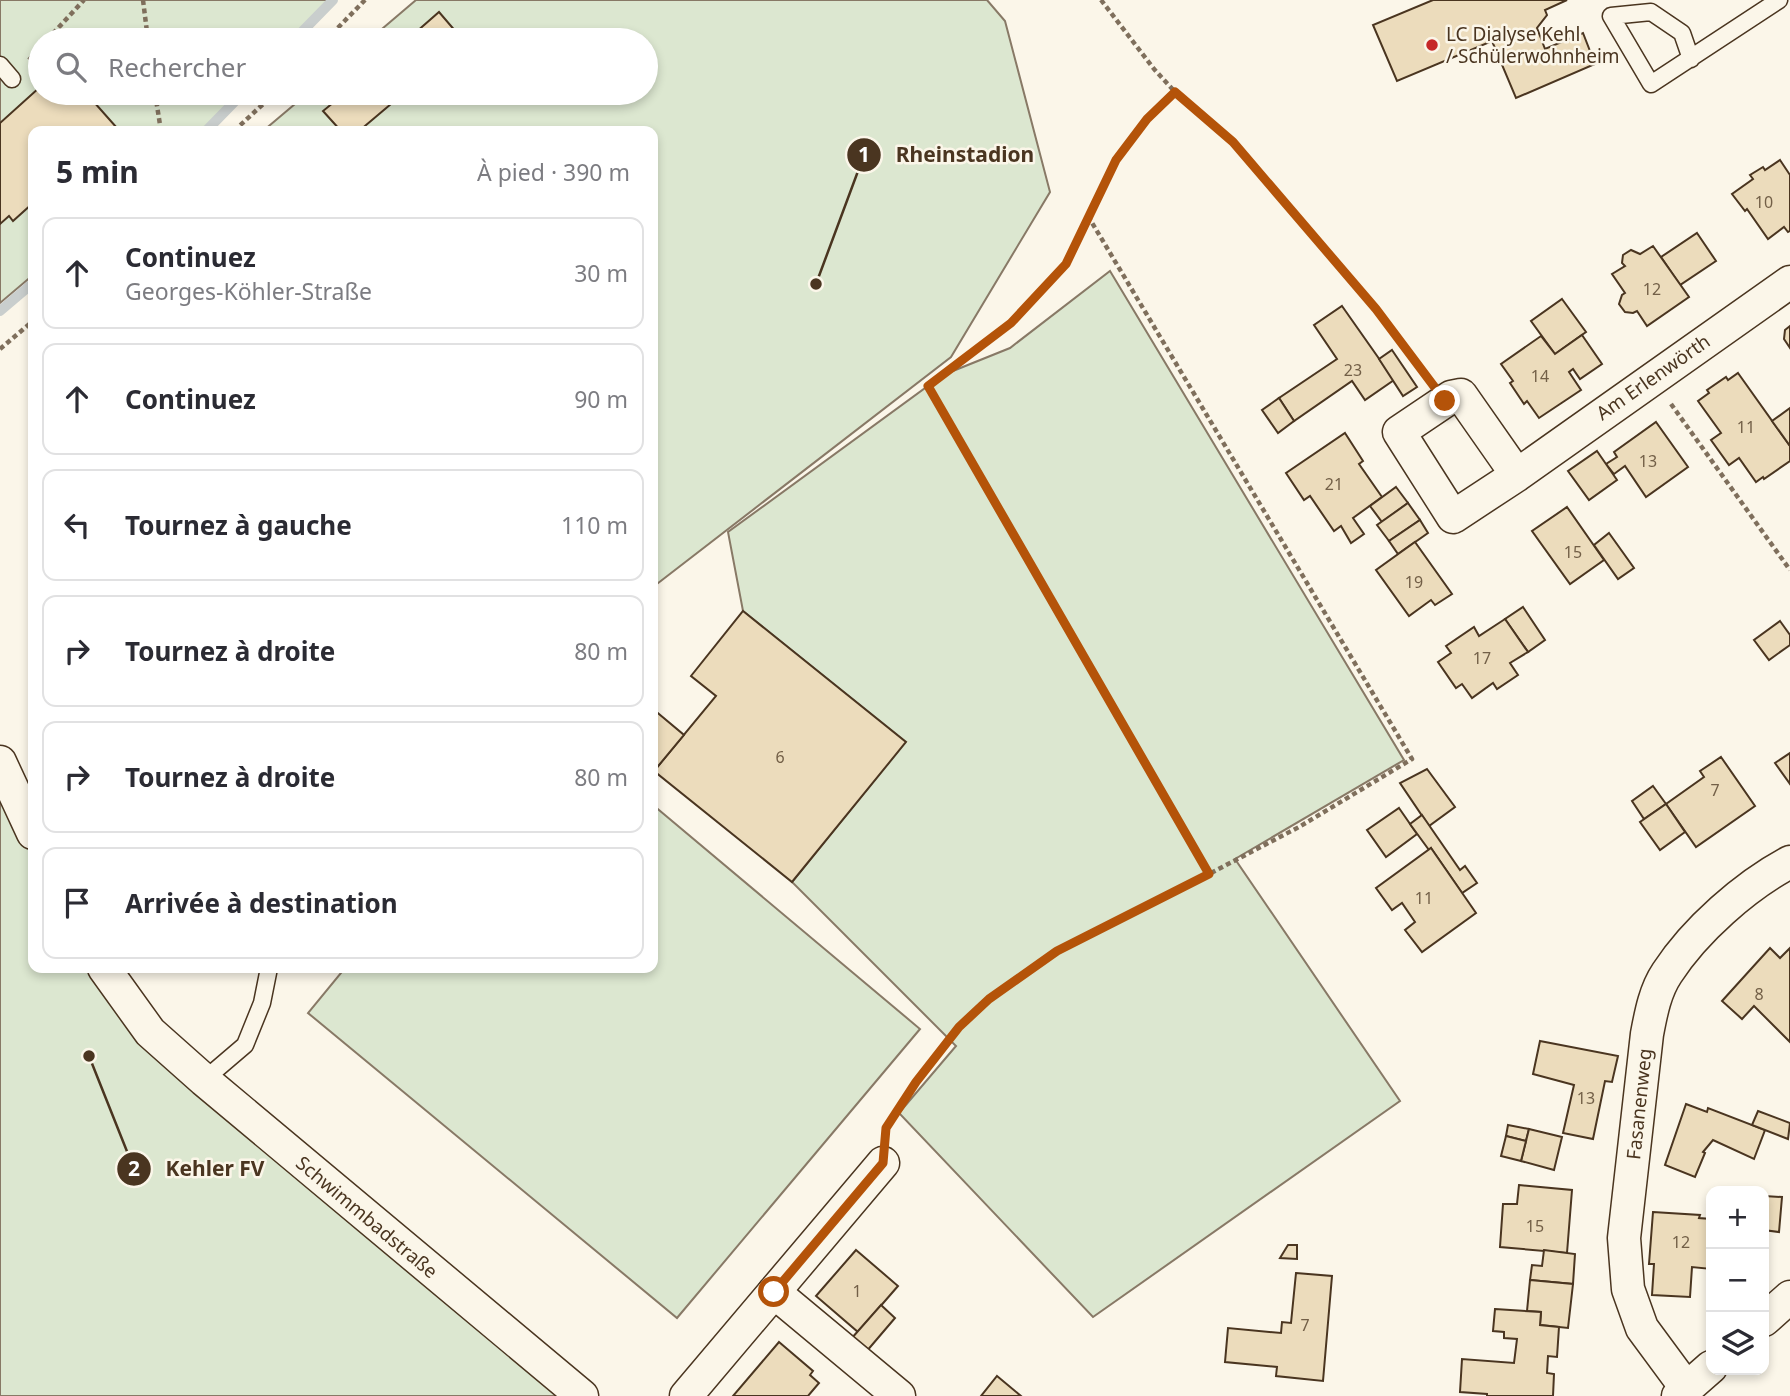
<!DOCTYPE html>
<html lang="fr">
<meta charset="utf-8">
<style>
:root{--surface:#fff;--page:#f7f7f7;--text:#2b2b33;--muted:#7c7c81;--line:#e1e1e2}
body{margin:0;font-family:"Noto Sans",sans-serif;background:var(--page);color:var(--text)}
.controls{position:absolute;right:21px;bottom:21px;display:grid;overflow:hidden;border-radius:14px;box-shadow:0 4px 10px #0003}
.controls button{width:63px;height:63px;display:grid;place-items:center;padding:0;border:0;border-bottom:2px solid var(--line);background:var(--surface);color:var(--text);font:35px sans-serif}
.stop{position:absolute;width:21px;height:21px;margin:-16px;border:5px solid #b45309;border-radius:50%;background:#fff}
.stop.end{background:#b45309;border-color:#fff;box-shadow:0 2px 7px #0008}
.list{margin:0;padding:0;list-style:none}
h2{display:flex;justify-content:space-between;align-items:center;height:91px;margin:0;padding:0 28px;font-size:30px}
h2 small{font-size:23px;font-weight:400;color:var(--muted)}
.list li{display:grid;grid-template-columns:46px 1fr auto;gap:21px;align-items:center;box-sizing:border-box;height:112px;margin:0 14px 14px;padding:0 14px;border:2px solid var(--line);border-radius:14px}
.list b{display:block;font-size:26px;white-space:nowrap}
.list p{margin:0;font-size:23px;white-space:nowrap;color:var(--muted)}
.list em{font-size:23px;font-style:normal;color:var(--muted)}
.icon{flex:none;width:38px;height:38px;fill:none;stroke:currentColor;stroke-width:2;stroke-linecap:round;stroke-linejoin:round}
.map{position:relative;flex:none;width:1790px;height:1396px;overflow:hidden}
.search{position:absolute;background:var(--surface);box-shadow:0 4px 10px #0003;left:28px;top:28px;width:630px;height:77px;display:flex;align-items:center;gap:18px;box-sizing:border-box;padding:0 24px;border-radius:38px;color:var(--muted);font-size:26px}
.panel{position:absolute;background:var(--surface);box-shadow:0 4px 10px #0003;left:28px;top:126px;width:630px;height:847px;border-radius:14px}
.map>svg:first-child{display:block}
</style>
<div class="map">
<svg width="1790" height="1396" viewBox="0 0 1790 1396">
<rect width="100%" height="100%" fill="#fbf6e9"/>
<!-- green -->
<g fill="#dce7d0" stroke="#887966" stroke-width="2">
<path d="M0,0H329L290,40H40V93H239L202,131H33V275L0,303Z"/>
<path d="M416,0H987L1005,21L1050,192L951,357L653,587V131H263L308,93H646V40H369Z"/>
<path d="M1110,271L1404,760L1235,859L1400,1101L1093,1317L899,1113L956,1046L792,882L905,742L743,611L728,532L943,375L1010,348Z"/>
<path d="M0,762L33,833V968H104L150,1033L582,1396H0Z"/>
<path d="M653,805L920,1029L677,1318L308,1013L345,968H653Z"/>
</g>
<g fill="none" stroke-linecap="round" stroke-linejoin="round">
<!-- stream -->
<g stroke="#c9cecd" stroke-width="10">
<path d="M294,40L333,0"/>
<path d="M206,131L243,93"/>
<path d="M0,311L33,283"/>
</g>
</g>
<!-- building -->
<g fill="#ecdcbc" stroke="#4a3520" stroke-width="2">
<path d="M1433,0H1567L1545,10L1547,15L1537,28L1545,49L1583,33L1595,64L1516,98L1492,41L1397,81L1373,25Z"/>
<path d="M439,12L463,40H407Z"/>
<path d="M40,87V93H86L117,128L114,131H33V203L13,221L9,216L0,224V123Z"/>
<path d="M345,93H404L359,131H341L323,111Z"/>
<path d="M1780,160L1790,175V231L1788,232L1784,227L1768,239L1747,209L1745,211L1732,194L1753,179L1750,175L1763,167L1765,170Z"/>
<path d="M1697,233L1716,261L1680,285L1661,257Z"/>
<path d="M1653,246L1689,297L1647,326L1637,311L1633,313L1625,312L1619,304L1622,295L1625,293L1612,274L1625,266L1622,263L1623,255L1631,250L1640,254Z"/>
<path d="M1562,299L1586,332L1555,354L1531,321Z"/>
<path d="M1342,306L1394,380L1365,400L1352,381L1294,421L1279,398L1337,359L1314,325Z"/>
<path d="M1790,326V348L1784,339L1785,330Z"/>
<path d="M1582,335L1602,364L1580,379L1573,369L1569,372L1581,390L1539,418L1527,401L1524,404L1510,383L1513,381L1501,364L1541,336L1555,354Z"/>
<path d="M1392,350L1417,387L1403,396L1379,359Z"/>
<path d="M1738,373L1790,446V461L1764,479L1763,477L1756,482L1739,458L1729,465L1711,440L1721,433L1698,401L1709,393L1707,390L1726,377L1728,380Z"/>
<path d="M1279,398L1294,421L1278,433L1262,410Z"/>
<path d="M1790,408V446L1772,421Z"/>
<path d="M1656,422L1688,467L1646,497L1625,466L1614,474L1606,464L1617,457L1614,452Z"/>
<path d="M1345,433L1363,461L1359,464L1382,497L1353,518L1364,534L1351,543L1341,526L1334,531L1310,496L1304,500L1286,473Z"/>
<path d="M1597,451L1617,480L1589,500L1568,471Z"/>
<path d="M1396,487L1408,503L1382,522L1370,506Z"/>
<path d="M1408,503L1420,520L1389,541L1377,525Z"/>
<path d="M1567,507L1604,560L1570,584L1532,531Z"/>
<path d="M1420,520L1428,533L1398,554L1389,541Z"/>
<path d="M1609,533L1634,568L1618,579L1594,545Z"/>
<path d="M1415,542L1452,594L1435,605L1431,600L1409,616L1376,570Z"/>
<path d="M1523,607L1545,640L1528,652L1505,619Z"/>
<path d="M743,611L906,742L792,882L654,771L716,696L691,676Z"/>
<path d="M1505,619L1528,652L1510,663L1518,675L1497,689L1493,683L1472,698L1462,684L1456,688L1438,662L1451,653L1446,646L1474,627L1479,636Z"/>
<path d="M1780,621L1790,635V645L1769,660L1754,640Z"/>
<path d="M653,709L684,735L654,771L653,770Z"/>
<path d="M1790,753V784L1775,763Z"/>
<path d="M1721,757L1755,806L1696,847L1666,804L1704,777L1700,771Z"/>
<path d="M1427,769L1455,807L1429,826L1400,783Z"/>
<path d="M1653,786L1666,804L1644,819L1632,801Z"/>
<path d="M1666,804L1685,832L1660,850L1640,822Z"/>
<path d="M1399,808L1417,834L1386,857L1367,830Z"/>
<path d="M1422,815L1460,870L1465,866L1477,883L1462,893L1431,848L1429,850L1410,824Z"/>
<path d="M1431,848L1476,913L1422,952L1405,930L1415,922L1402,903L1392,910L1376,888Z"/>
<path d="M1770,948L1780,958L1790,948V1042L1754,1006L1742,1019L1722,1001Z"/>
<path d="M1540,1041L1618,1056L1612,1082L1605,1081L1593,1139L1563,1133L1574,1085L1533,1074Z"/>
<path d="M1686,1104L1707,1112L1708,1108L1765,1130L1754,1159L1713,1140L1703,1152L1705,1153L1695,1177L1665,1165Z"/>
<path d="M1758,1111L1790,1123L1788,1139L1752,1125Z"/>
<path d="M1508,1125L1529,1129L1526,1141L1506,1136Z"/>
<path d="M1529,1129L1562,1137L1554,1170L1521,1161Z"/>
<path d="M1506,1136L1526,1141L1521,1161L1501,1156Z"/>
<path d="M1519,1185L1572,1190L1567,1253L1500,1247L1503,1204H1517Z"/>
<path d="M1764,1196L1782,1197L1779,1232L1764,1230Z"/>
<path d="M1653,1212L1700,1215L1699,1218L1711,1219V1269L1692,1267L1690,1297L1652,1295L1654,1264H1649Z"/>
<path d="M1288,1245H1297V1259L1280,1258Z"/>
<path d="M856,1250L898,1286L858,1332L816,1296Z"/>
<path d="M1544,1250L1575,1254L1573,1284L1530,1280L1532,1265L1542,1266Z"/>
<path d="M1296,1273L1332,1276L1323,1381L1276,1376L1277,1367L1225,1362L1228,1328L1281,1333L1282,1322L1291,1323Z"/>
<path d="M1530,1280L1573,1284L1568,1328L1540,1325L1541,1312L1527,1311Z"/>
<path d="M881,1305L895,1318L866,1352L851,1339Z"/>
<path d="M1495,1309L1541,1312L1540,1325L1559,1327L1557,1357L1548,1356L1547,1373L1554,1374L1553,1396H1487V1394L1460,1392L1462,1359L1514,1363L1517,1339L1504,1338V1332L1493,1331Z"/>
<path d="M779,1342L813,1371L810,1375L819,1383L808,1396H733Z"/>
<path d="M997,1376L1021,1396H981Z"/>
</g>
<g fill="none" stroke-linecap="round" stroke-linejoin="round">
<defs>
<g id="service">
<path d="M1691,59L1682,33L1651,12L1611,16L1651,84L1779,0"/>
<path d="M0,65L12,79"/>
<path d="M204,1080L245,1045L262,1003L269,968"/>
</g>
<g id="minor">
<path d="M1517,475L1461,395L1451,397L1399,432L1453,517L1517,475L1790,282"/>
<path d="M0,762L33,833"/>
<path d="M104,968L150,1032L204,1080L582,1396"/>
<path d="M774,1292L899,1396"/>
<path d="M1764,1320L1790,1297"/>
<path d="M1687,1389L1642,1328L1628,1289L1624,1238L1647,1034C1651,1013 1655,991 1667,973C1695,930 1745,886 1790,862"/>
<path d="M686,1396L883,1163"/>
<path d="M1678,1396L1711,1367"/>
</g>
</defs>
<!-- service casing -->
<use href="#service" stroke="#4a3520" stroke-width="19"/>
<!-- minor casing -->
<use href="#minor" stroke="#4a3520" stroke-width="35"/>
<!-- path -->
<g stroke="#7f6f5c" stroke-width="4.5" stroke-dasharray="5 3.5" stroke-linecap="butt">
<path d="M143,0L148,40"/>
<path d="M1101,0L1154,69L1175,92L1233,142L1376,309L1426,375"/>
<path d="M47,40L84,0"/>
<path d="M326,40L365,0"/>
<path d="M29,60L40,48"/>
<path d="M155,93L161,131"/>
<path d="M234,131L275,93"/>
<path d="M1088,216L1412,759L1299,827L1209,874L928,386L1011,323L1066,264L1116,160L1147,119L1175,92"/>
<path d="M0,349L33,321"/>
<path d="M1671,404L1790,570"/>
<path d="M885,1131L916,1082L959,1027L989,999L1057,951L1209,874"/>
</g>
<!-- service -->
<use href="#service" stroke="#fbf6e9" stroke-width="16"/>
<!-- minor -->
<use href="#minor" stroke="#fbf6e9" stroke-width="32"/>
</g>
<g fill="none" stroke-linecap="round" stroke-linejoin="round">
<!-- route -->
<path stroke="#b45309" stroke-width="9" d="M774,1292L883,1163L886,1128L916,1082L959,1027L989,999L1057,951L1209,874L928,386L1011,323L1066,264L1116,160L1147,119L1175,92L1233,142L1376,309L1445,401"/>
</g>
<!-- markers -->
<circle fill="#c62828" stroke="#fbf6e9" stroke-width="2.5" cx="1432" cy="45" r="7"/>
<g text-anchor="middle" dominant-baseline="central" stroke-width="5" stroke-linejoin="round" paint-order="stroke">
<!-- number labels -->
<g font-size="16" fill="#725f47">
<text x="1764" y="202">10</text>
<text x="1652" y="289">12</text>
<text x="1353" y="370">23</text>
<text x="1540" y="376">14</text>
<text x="1746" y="427">11</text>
<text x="1648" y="461">13</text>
<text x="1334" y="484">21</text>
<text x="1573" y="552">15</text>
<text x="1414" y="582">19</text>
<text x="1482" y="658">17</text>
<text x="780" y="757">6</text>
<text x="1715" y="790">7</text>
<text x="1424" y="898">11</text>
<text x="1759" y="994">8</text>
<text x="1586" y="1098">13</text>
<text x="1535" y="1226">15</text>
<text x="1681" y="1242">12</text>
<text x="857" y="1291">1</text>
<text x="1305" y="1325">7</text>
</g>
<!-- poi labels -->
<g font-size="19" fill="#4a3520" stroke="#fbf6e9" text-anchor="start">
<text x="1446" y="34">LC Dialyse Kehl<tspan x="1446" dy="22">/ Schülerwohnheim</tspan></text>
</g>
<!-- street labels -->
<g font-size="19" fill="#4a3520" stroke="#fbf6e9">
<text transform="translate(1653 377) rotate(-35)">Am Erlenwörth</text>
<text transform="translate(1639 1104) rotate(-84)">Fasanenweg</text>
<text transform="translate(367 1217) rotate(40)">Schwimmbadstraße</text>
</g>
</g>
<!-- callouts -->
<path fill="none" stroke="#4a3520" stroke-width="2.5" d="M816 284L864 155M89 1056L134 1169"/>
<g fill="#4a3520" stroke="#fbf6e9" stroke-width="2.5">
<circle cx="816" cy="284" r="7"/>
<circle cx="89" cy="1056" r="7"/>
<circle cx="864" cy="155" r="18"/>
<circle cx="134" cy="1169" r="18"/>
</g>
<g font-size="21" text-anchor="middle" font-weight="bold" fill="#fff">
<text x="864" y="162">1</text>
<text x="134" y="1176">2</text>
</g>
<g font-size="21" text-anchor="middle" font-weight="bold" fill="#4a3520" stroke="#fbf6e9" stroke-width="5" stroke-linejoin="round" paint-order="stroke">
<text x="965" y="162">Rheinstadion</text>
<text x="215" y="1176">Kehler FV</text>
</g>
</svg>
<div class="controls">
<button>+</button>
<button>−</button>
<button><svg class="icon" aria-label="layers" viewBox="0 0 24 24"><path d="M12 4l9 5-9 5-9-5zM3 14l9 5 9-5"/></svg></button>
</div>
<div class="stop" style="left:774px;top:1292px"></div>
<div class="stop end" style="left:1445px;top:401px"></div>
<div class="search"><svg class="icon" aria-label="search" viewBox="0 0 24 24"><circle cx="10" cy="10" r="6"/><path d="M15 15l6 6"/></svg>Rechercher</div>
<section class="panel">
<h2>5 min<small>À pied · 390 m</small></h2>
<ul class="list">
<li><svg class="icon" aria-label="ahead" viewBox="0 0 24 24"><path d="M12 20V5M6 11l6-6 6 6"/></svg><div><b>Continuez</b><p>Georges-Köhler-Straße</p></div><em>30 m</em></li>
<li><svg class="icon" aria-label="ahead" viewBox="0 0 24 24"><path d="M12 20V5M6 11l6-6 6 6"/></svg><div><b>Continuez</b></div><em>90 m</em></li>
<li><svg class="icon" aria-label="left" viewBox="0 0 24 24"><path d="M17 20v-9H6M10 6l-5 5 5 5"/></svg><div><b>Tournez à gauche</b></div><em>110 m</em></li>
<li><svg class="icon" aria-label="right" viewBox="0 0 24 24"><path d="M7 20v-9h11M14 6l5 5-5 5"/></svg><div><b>Tournez à droite</b></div><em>80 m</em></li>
<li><svg class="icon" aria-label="right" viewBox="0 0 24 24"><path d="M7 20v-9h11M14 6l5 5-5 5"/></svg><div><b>Tournez à droite</b></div><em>80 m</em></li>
<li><svg class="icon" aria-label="arrive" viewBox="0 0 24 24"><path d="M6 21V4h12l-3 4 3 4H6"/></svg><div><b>Arrivée à destination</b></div></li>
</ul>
</section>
</div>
